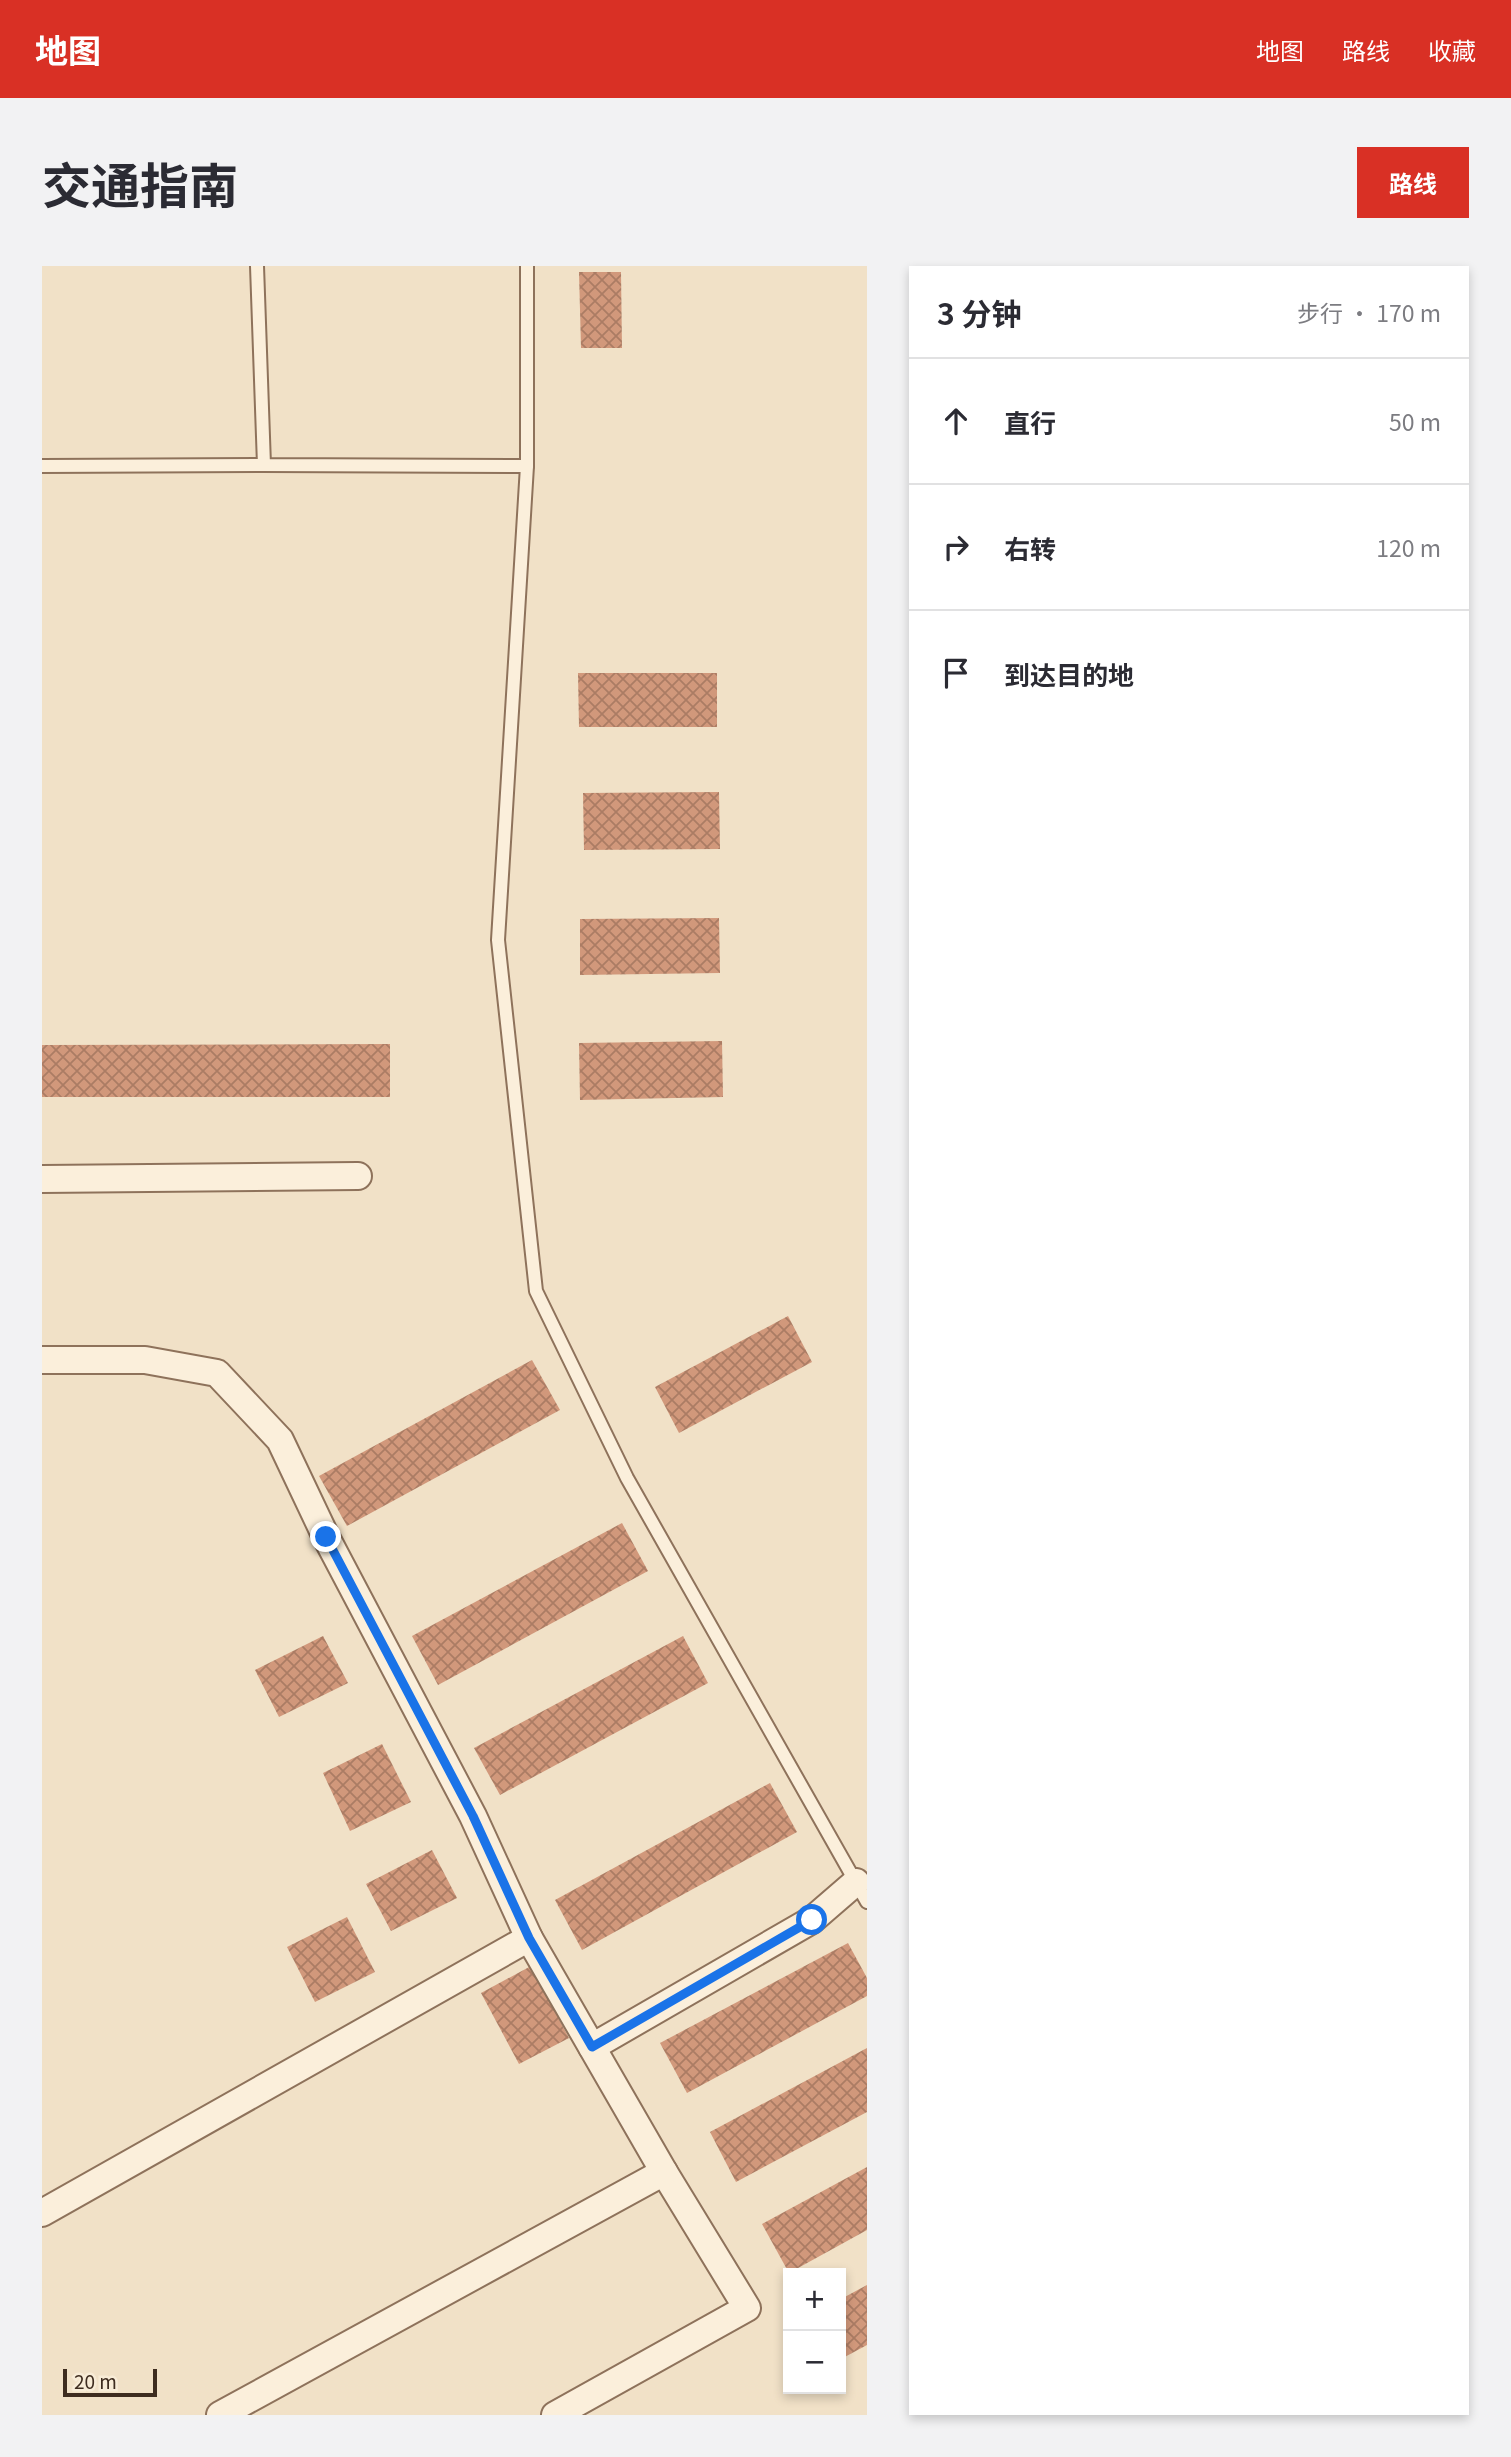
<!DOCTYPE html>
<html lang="zh">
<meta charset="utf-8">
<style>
:root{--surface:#fff;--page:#f2f2f3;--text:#2b2b33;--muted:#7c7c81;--line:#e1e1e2;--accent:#d93025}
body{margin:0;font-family:Georgia,"Noto Sans SC",serif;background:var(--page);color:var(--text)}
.controls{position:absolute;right:21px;bottom:21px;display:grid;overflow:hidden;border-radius:0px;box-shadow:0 4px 10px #0003}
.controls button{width:63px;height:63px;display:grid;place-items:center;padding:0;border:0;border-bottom:2px solid var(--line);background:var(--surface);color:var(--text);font:35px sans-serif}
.scale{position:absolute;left:21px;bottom:18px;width:94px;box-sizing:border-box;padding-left:7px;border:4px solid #3e2c1f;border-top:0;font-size:19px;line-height:24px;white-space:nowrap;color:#3e2c1f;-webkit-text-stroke:5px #f8ecd7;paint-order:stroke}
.stop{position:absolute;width:21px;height:21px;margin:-16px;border:5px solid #1a73e8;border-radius:50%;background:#fff}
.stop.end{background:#1a73e8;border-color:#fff;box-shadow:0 2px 7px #0008}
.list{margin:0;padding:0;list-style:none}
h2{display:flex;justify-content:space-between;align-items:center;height:91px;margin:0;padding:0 28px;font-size:30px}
h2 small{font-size:23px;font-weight:400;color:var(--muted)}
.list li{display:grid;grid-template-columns:46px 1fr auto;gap:21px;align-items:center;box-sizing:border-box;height:126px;padding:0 28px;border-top:2px solid var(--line)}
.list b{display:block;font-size:26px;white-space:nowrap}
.list em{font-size:23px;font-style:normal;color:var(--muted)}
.icon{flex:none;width:38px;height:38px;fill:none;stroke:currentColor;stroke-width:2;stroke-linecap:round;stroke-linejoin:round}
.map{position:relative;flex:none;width:825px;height:2149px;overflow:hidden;border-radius:0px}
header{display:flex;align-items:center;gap:42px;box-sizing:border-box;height:98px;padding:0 35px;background:var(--accent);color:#fff}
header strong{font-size:33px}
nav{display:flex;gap:38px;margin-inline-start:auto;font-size:24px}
.intro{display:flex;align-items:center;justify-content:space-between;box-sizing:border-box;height:168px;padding:0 42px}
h1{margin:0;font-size:49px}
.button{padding:18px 32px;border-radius:0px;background:var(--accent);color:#fff;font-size:24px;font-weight:700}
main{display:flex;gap:42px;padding:0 42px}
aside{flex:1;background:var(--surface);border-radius:0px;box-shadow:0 4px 10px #0003}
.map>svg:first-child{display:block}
</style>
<header>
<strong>地图</strong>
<nav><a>地图</a><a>路线</a><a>收藏</a></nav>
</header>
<div class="intro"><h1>交通指南</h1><a class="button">路线</a></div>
<main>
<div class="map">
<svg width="825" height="2149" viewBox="0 0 825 2149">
<defs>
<pattern id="building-cross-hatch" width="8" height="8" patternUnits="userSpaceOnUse" patternTransform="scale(1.75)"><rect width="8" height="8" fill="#d1987b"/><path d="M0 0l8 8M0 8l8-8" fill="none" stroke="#ab7c64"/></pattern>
</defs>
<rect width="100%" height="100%" fill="#f1e1c7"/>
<!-- building -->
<g fill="url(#building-cross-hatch)">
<path d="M537,6H579L580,82H539Z"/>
<path d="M536,407H675V461H537Z"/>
<path d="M677,526L678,583L542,584L541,527Z"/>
<path d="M677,652L678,707L538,709V653Z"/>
<path d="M680,775L681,831L538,834L537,777Z"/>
<path d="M348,778V831H0V779Z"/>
<path d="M746,1050L770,1096L637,1167L613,1121Z"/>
<path d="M490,1094L518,1144L305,1260L277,1210Z"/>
<path d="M580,1257L606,1305L396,1419L370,1370Z"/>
<path d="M281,1370L306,1417L237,1451L213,1404Z"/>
<path d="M641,1370L666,1417L458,1529L432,1482Z"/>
<path d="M340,1478L369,1536L308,1565L281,1507Z"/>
<path d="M728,1517L755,1566L540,1684L513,1634Z"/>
<path d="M390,1584L415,1632L349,1665L324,1618Z"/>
<path d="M305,1651L333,1706L273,1736L245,1681Z"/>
<path d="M806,1677L825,1712V1730L645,1827L618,1777Z"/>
<path d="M489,1700L527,1772L477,1798L439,1727Z"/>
<path d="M825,1782V1846L694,1916L668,1866Z"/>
<path d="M825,1901V1964L747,2007L720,1958Z"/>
<path d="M825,2019V2079L799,2093V2033Z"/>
</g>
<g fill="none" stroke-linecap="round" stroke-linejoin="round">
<defs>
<g id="service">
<path d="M215,0L222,199L485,200"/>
<path d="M485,0V200L456,674L494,1025L585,1212L825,1636"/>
<path d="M0,200L222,199"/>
</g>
<g id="minor">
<path d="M0,913L316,910"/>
<path d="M0,1094H103L175,1107L238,1174L284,1271L431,1550L487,1672"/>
<path d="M550,1781L770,1654L814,1616"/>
<path d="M0,1947L487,1672L622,1906L705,2042L513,2149"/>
<path d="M178,2149L622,1906"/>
</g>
</defs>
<!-- service casing -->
<use href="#service" stroke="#8e725b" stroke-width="16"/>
<!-- minor casing -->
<use href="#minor" stroke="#8e725b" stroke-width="30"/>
<!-- service -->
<use href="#service" stroke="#fbefdb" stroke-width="12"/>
<!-- minor -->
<use href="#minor" stroke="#fbefdb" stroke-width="26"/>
</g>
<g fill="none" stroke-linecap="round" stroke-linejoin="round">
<!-- route -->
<path stroke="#1a73e8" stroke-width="9" d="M284,1271L431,1550L487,1672L550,1781L770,1654"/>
</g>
</svg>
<div class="controls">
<button>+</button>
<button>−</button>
</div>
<div class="scale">20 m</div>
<div class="stop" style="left:770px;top:1654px"></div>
<div class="stop end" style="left:284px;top:1271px"></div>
</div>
<aside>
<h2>3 分钟<small>步行 · 170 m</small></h2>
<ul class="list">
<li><svg class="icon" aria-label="ahead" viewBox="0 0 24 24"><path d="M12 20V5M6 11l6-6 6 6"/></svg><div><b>直行</b></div><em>50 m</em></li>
<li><svg class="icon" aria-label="right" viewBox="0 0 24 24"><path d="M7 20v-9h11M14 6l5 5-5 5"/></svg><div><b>右转</b></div><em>120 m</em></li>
<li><svg class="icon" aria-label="arrive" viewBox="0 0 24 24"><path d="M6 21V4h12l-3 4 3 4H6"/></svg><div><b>到达目的地</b></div></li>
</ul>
</aside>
</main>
